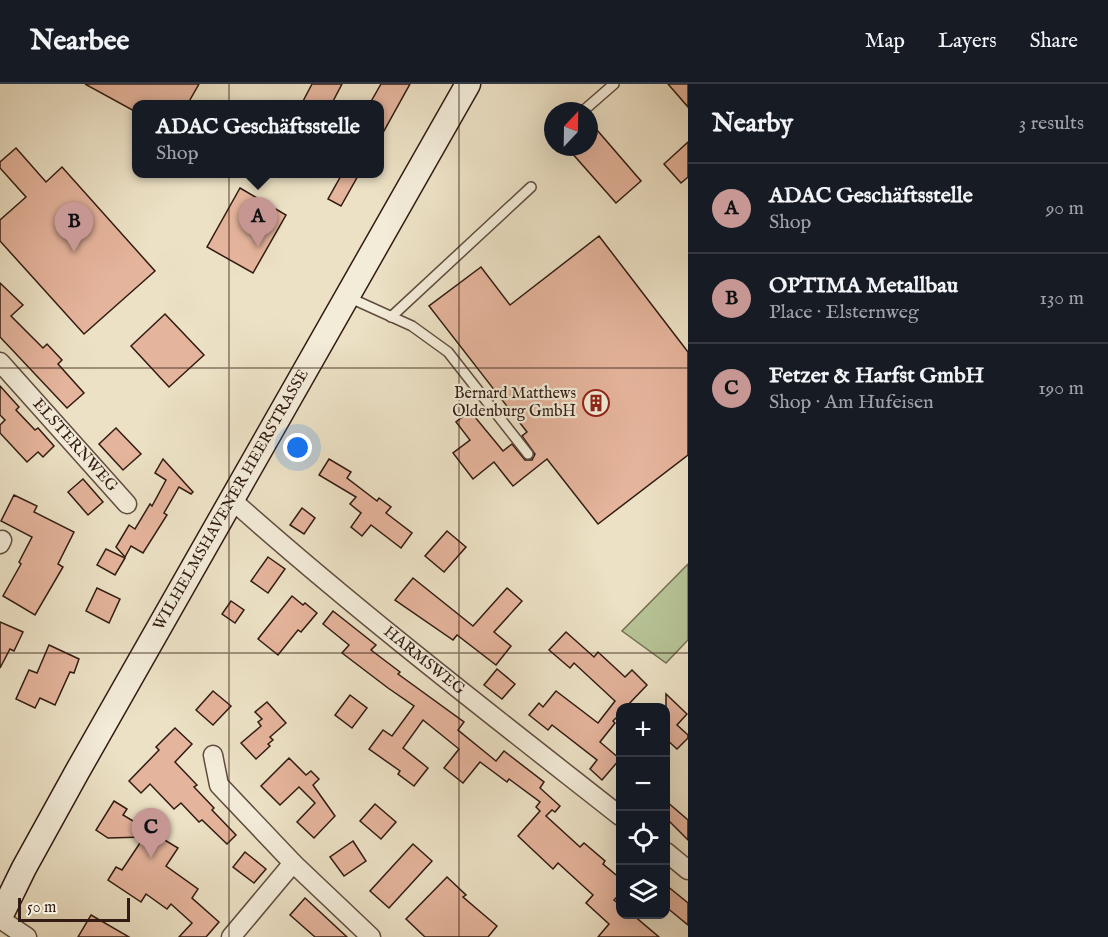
<!DOCTYPE html>
<meta charset="utf-8">
<style>
:root{--surface:#171b24;--page:#20242c;--text:#f1f3f6;--muted:#9ea1a6;--line:#363941;--accent:#c59692}
body{margin:0;font-family:"IM FELL English",serif;background:var(--page);color:var(--text)}
.controls{position:absolute;right:18px;bottom:18px;display:grid;overflow:hidden;border-radius:12px;box-shadow:0 6px 24px #0002}
.controls button{width:54px;height:54px;display:grid;place-items:center;padding:0;border:0;border-bottom:2px solid var(--line);background:var(--surface);color:var(--text);font:30px sans-serif}
.compass{position:absolute;left:544px;top:18px;width:54px;height:54px;border-radius:50%;background:var(--surface);box-shadow:0 6px 24px #0002;rotate:22deg}
.scale{position:absolute;left:18px;bottom:15px;width:112px;box-sizing:border-box;padding-left:6px;border:3px solid #311b12;border-top:0;font-size:16px;line-height:21px;white-space:nowrap;color:#311b12;-webkit-text-stroke:4px #f3ecd9;paint-order:stroke}
.you{position:absolute;left:298px;top:364px;width:21px;height:21px;margin:-15px;border:4px solid #fff;border-radius:50%;background:#1a73e8;box-shadow:0 0 0 9px #1a73e833}
.badge{display:grid;place-items:center;width:39px;height:39px;border-radius:50%;background:var(--accent);color:#111;font-size:20px;font-weight:700}
.pin{position:absolute;translate:-50% -50px;filter:drop-shadow(0 2px 3px #0008)}
.pin::after{content:'';position:absolute;top:32px;width:21px;height:18px;background:inherit;clip-path:polygon(0 0,100% 0,50% 100%)}
.popup{position:absolute;left:132px;top:16px;width:252px;height:78px;box-sizing:border-box;display:grid;place-content:center;border-radius:12px;background:var(--surface);filter:drop-shadow(0 2px 4px #0005);font-size:20px;white-space:nowrap;color:var(--muted)}
.popup b{font-size:22px;color:var(--text)}
.popup::after{content:'';position:absolute;left:50%;top:100%;margin-left:-12px;border:12px solid transparent;border-top-color:var(--surface)}
.list{margin:0;padding:0;list-style:none}
h2{display:flex;justify-content:space-between;align-items:center;height:78px;margin:0;padding:0 24px;font-size:26px}
h2 small{font-size:20px;font-weight:400;color:var(--muted)}
.list li{display:grid;grid-template-columns:39px 1fr auto;gap:18px;align-items:center;box-sizing:border-box;height:90px;padding:0 24px;border-top:2px solid var(--line)}
.list b{display:block;font-size:22px;white-space:nowrap}
.list p{margin:0;font-size:20px;white-space:nowrap;color:var(--muted)}
.list em{font-size:20px;font-style:normal;color:var(--muted)}
.icon{flex:none;width:33px;height:33px;fill:none;stroke:currentColor;stroke-width:2;stroke-linecap:round;stroke-linejoin:round}
.map{position:relative;flex:none;width:688px;height:853px;overflow:hidden}
header{display:flex;align-items:center;gap:36px;box-sizing:border-box;height:84px;padding:0 30px;background:var(--surface);border-bottom:2px solid var(--line)}
header strong{font-size:28px}
nav{display:flex;gap:33px;margin-inline-start:auto;font-size:21px}
main{display:flex}
aside{flex:1;background:var(--surface)}
.map>svg:first-child{display:block}
</style>
<header>
<strong>Nearbee</strong>
<nav><a>Map</a><a>Layers</a><a>Share</a></nav>
</header>
<main>
<div class="map">
<svg width="688" height="853" viewBox="0 0 688 853">
<rect width="100%" height="100%" fill="#ece1c5"/>
<filter id="stains"><feTurbulence type="fractalNoise" baseFrequency=".00333" numOctaves="4"/><feColorMatrix values="0 0 0 0 .2 0 0 0 0 .09 0 0 0 0 .02 0 0 0 .5 -.17"/></filter>
<radialGradient id="worn" r=".72"><stop offset=".6" stop-color="#630" stop-opacity="0"/><stop offset="1" stop-color="#630" stop-opacity=".3"/></radialGradient>
<!-- green -->
<path fill="#b6c396" stroke="#746f54" stroke-width="1.5" d="M688,480V556L666,579L622,547Z"/>
<!-- building -->
<g fill="#e5b49c" stroke="#311b12" stroke-width="1.5">
<path d="M85,0H199L187,21H136V28Z"/>
<path d="M312,0H342L331,21H301Z"/>
<path d="M381,0H410L380,54V21H369Z"/>
<path d="M668,0H688V23Z"/>
<path d="M597,46L641,97L616,119L571,68L577,63H589V53Z"/>
<path d="M688,58V93L681,99L664,80Z"/>
<path d="M16,64L46,98L62,83L155,187L84,250L0,157V136L26,113L0,84V78Z"/>
<path d="M342,90H359L341,122L328,115Z"/>
<path d="M240,104L286,131L253,189L207,163Z"/>
<path d="M599,152L688,268V371L598,440L547,375L513,402L494,378L473,395L453,369L470,356L456,338L470,327L503,367L512,360L525,376H532L535,370L522,352L527,348L429,222L481,183L510,221Z"/>
<path d="M0,199L23,221L11,232L43,264L47,260L62,276L58,280L84,309L67,324L0,253Z"/>
<path d="M165,230L204,271L169,303L131,262Z"/>
<path d="M0,302L19,323L16,326L35,346L38,344L54,362L43,373L38,368L27,378L0,349V341L5,336L0,331Z"/>
<path d="M116,344L141,370L123,386L99,360Z"/>
<path d="M163,375L193,408L191,410L179,403L164,429L167,431L143,469L131,462L125,473L116,463L129,441L135,445L150,420L152,422L166,396L155,389Z"/>
<path d="M329,375L351,388L347,394L377,417L379,414L391,423L386,429L412,449L401,464L371,441L362,452L351,443L361,429L350,420L356,413L319,391Z"/>
<path d="M83,395L103,418L88,431L68,408Z"/>
<path d="M14,411L37,422L34,428L74,448L58,480L63,483L35,531L3,512L21,480L19,478L32,453L1,437Z"/>
<path d="M302,424L315,434L304,450L290,441Z"/>
<path d="M447,447L466,463L444,488L425,472Z"/>
<path d="M106,465L125,474L115,491L97,481Z"/>
<path d="M268,473L285,485L268,509L251,497Z"/>
<path d="M413,494L473,542L507,504L522,517L494,548L511,562L496,581L457,551L453,556L395,516Z"/>
<path d="M97,504L120,515L109,539L86,527Z"/>
<path d="M292,512L303,521L305,519L317,529L301,548L298,546L278,571L258,555Z"/>
<path d="M231,517L244,526L235,539L222,530Z"/>
<path d="M333,527L376,561L371,566L400,588L398,590L464,638L458,646L496,677L504,667L544,698L540,704L560,722L555,728L552,726L546,732L580,763L584,759L605,777L603,780L621,795V809L614,816L621,822V831H633L659,853H598L609,840L586,819L593,811L558,779L553,785L518,752L540,727L536,723L540,718L509,695L507,698L480,678L463,699L444,684L459,665L423,636L403,664L428,684L414,702L398,690L400,687L369,665L383,646L392,652L414,622L388,604L342,569L349,561L323,540Z"/>
<path d="M0,538L23,548L14,567L10,565L0,584Z"/>
<path d="M566,548L594,573L598,568L625,593L632,586L647,601L625,624H621V629L613,637L615,639L600,658L620,675L602,696L590,685L597,676L552,641L548,646L529,631L539,619L543,623L556,607L598,639L615,617L574,579L570,584L549,566Z"/>
<path d="M49,561L79,575L74,589L70,588L55,621L40,614L35,624L16,615L29,586L37,589Z"/>
<path d="M497,585L515,600L502,615L484,601Z"/>
<path d="M213,607L231,622L213,641L196,626Z"/>
<path d="M666,610L687,630L677,641L688,651V654L677,665L666,655Z"/>
<path d="M350,611L367,624L352,644L335,631Z"/>
<path d="M267,618L286,639L270,653L273,656L268,660L270,662L256,675L241,659L261,642L258,638L262,635L255,628Z"/>
<path d="M175,644L192,660L175,678L197,701L194,703L214,724L212,726L236,751L227,760L202,736L199,738L181,719L174,725L150,700L141,709L129,697L159,666L156,663Z"/>
<path d="M289,674L306,691L311,687L319,695L313,701L335,732L314,754L297,738L315,719L299,703L280,721L261,702Z"/>
<path d="M114,717L127,725L123,731L178,764L166,782L198,805L192,814L219,838L206,853H179L192,839L171,820L167,825L146,810L141,818L108,796L116,783L122,786L144,753L108,754L96,746Z"/>
<path d="M666,717L688,736V756L666,734Z"/>
<path d="M375,720L396,738L381,755L360,737Z"/>
<path d="M353,757L366,777L344,792L330,773Z"/>
<path d="M413,760L432,777L389,824L370,807Z"/>
<path d="M245,768L266,785L254,799L233,783Z"/>
<path d="M447,793L466,811L463,813L497,842L488,853H425L406,835Z"/>
<path d="M666,801L688,819V841L666,823Z"/>
<path d="M305,814L347,853H315L290,831Z"/>
<path d="M91,831L129,853H78Z"/>
</g>
<g fill="none" stroke-linecap="round" stroke-linejoin="round">
<defs>
<g id="lane">
<path d="M583,27L614,0"/>
<path d="M348,213L412,242L448,268L528,370"/>
<path d="M391,233L531,103"/>
</g>
<g id="street">
<path id="s1" d="M0,278L127,420"/>
<path id="s2" d="M233,417C358,528 489,629 620,732"/>
<path d="M0,460L2,456"/>
<path d="M213,671L219,701L293,779L371,853"/>
<path d="M666,768L688,786"/>
<path d="M0,835L27,853"/>
<path d="M231,853L293,779"/>
</g>
<g id="secondary">
<path id="s3" d="M0,833L24,784L77,688L468,0"/>
</g>
</defs>
<!-- lane casing -->
<use href="#lane" stroke="#604c3f" stroke-width="12"/>
<!-- street casing -->
<use href="#street" stroke="#604c3f" stroke-width="21"/>
<!-- secondary casing -->
<use href="#secondary" stroke="#311b12" stroke-width="27"/>
<!-- lane -->
<use href="#lane" stroke="#f3ecd9" stroke-width="9"/>
<!-- street -->
<use href="#street" stroke="#f3ecd9" stroke-width="18"/>
<!-- secondary -->
<use href="#secondary" stroke="#f3ecd9" stroke-width="24"/>
</g>
<!-- grid -->
<path fill="none" stroke="#311b12" stroke-width="1.5" stroke-opacity="0.55" d="M229,0V853M459,0V853M0,284H688M0,569H688"/>
<!-- icons -->
<defs>
<symbol id="building-ring" viewBox="-11 -11 22 22"><circle r="9.5" fill="#f3ecd9" stroke="#8f2418" stroke-width="1.5"/><path d="M-4-6H4V6H1V3H-1V6H-4ZM-2.5-4.3h1.7v1.8h-1.7ZM.8-4.3h1.7v1.8H.8ZM-2.5-1h1.7V.8h-1.7ZM.8-1h1.7V.8H.8Z" fill="#8f2418"/></symbol>
</defs>
<g fill-rule="evenodd">
<use href="#building-ring" x="581" y="304" width="30" height="30"/>
</g>
<g text-anchor="middle" dominant-baseline="central" stroke-width="4.5" stroke-linejoin="round" paint-order="stroke">
<!-- poi labels -->
<g font-size="16" fill="#311b12" stroke="#f3ecd9" text-anchor="end">
<text x="576" y="310">Bernard Matthews<tspan x="576" dy="18">Oldenburg GmbH</tspan></text>
</g>
<!-- street labels -->
<g font-size="16" fill="#311b12" stroke="#f3ecd9">
<text stroke="none"><textPath href="#s1" startOffset="112">ELSTERNWEG</textPath></text>
<text stroke="none"><textPath href="#s3" startOffset="477">WILHELMSHAVENER HEERSTRASSE</textPath></text>
<text stroke="none"><textPath href="#s2" startOffset="249">HARMSWEG</textPath></text>
</g>
</g>
<rect width="100%" height="100%" filter="url(#stains)"/>
<rect width="100%" height="100%" fill="url(#worn)"/>
</svg>
<div class="controls">
<button>+</button>
<button>−</button>
<button><svg class="icon" aria-label="locate" viewBox="0 0 24 24"><circle cx="12" cy="12" r="6"/><path d="M12 2v4M12 18v4M2 12h4M18 12h4"/></svg></button>
<button><svg class="icon" aria-label="layers" viewBox="0 0 24 24"><path d="M12 4l9 5-9 5-9-5zM3 14l9 5 9-5"/></svg></button>
</div>
<svg class="compass" viewBox="-18 -18 36 36"><path d="M0-13l5 13h-10z" fill="#e53935"/><path d="M0 13l5-13h-10z" fill="#9ea1a6"/></svg>
<div class="scale">50 m</div>
<div class="you"></div>
<div class="pin badge" style="left:258px;top:163px">A</div>
<div class="popup"><b>ADAC Geschäftsstelle</b>Shop</div>
<div class="pin badge" style="left:74px;top:168px">B</div>
<div class="pin badge" style="left:151px;top:774px">C</div>
</div>
<aside>
<h2>Nearby<small>3 results</small></h2>
<ul class="list">
<li><span class="badge">A</span><div><b>ADAC Geschäftsstelle</b><p>Shop</p></div><em>90 m</em></li>
<li><span class="badge">B</span><div><b>OPTIMA Metallbau</b><p>Place · Elsternweg</p></div><em>130 m</em></li>
<li><span class="badge">C</span><div><b>Fetzer &amp; Harfst GmbH</b><p>Shop · Am Hufeisen</p></div><em>190 m</em></li>
</ul>
</aside>
</main>
